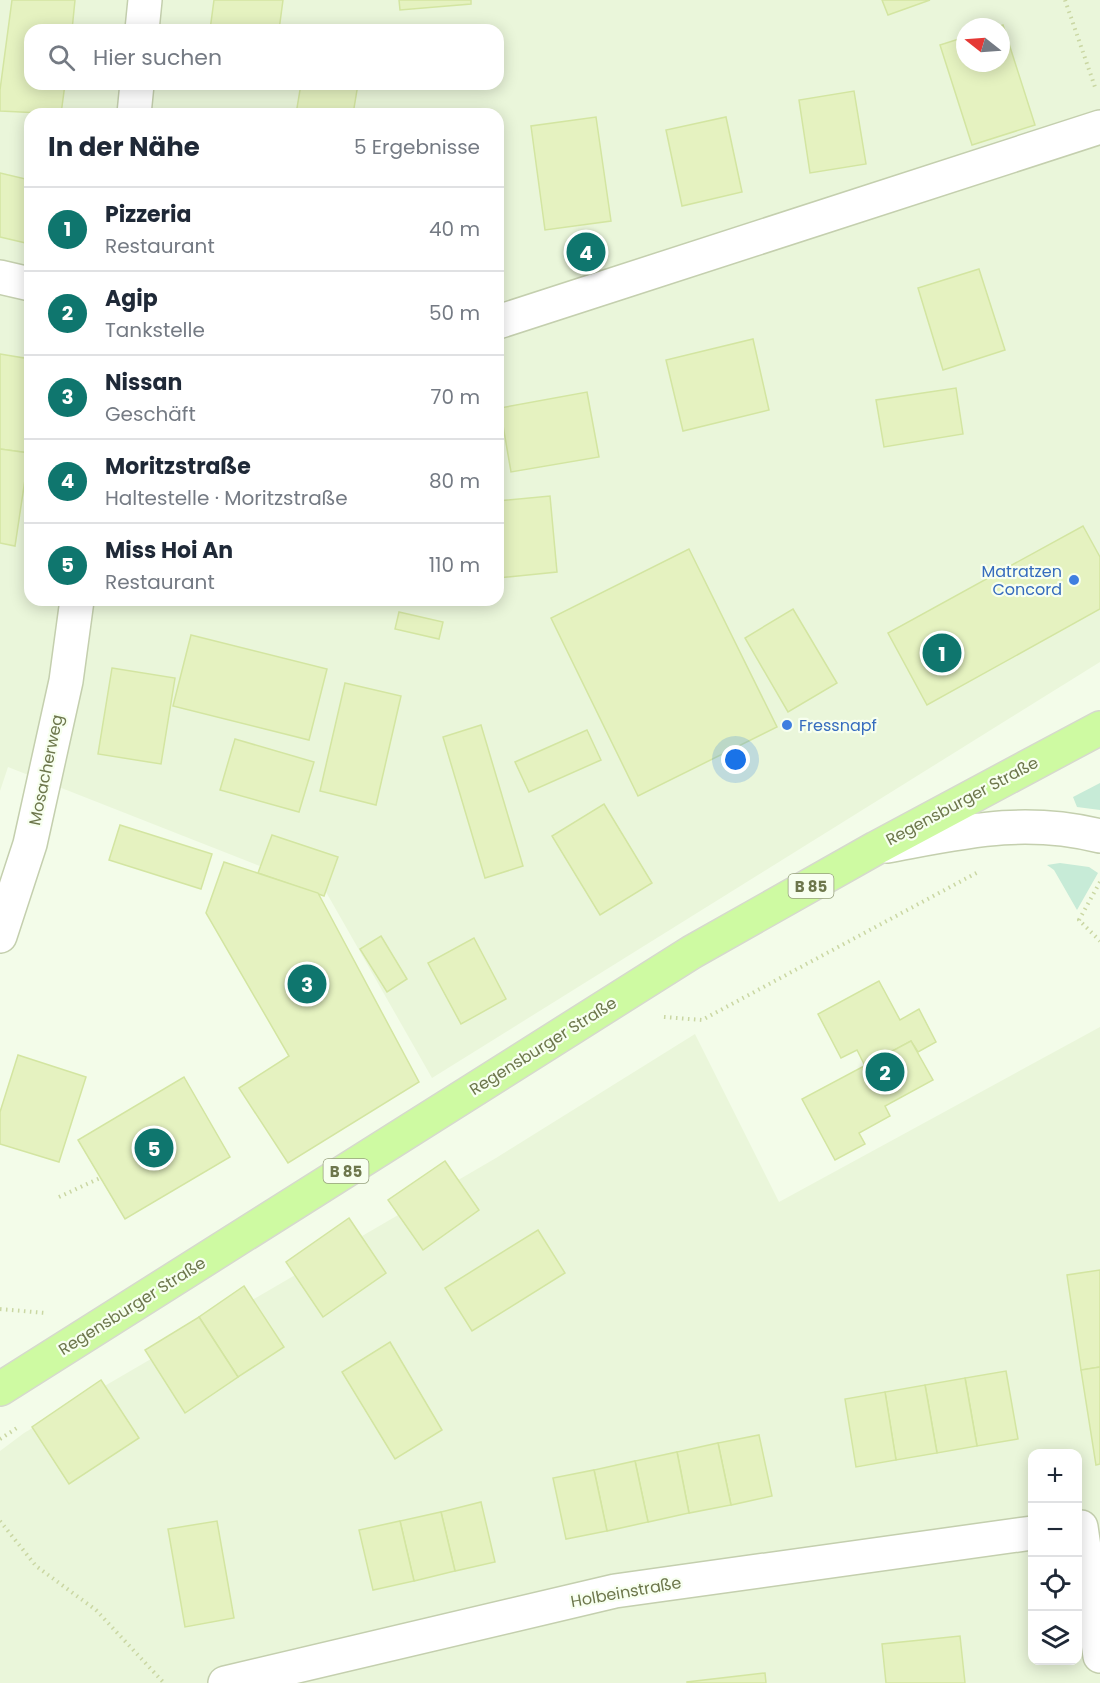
<!DOCTYPE html>
<html lang="de">
<meta charset="utf-8">
<style>
:root{--surface:#fff;--page:#f2f2f3;--text:#1f2937;--muted:#747a83;--line:#e0e1e3;--accent:#0f766e}
body{margin:0;font-family:Poppins,sans-serif;background:var(--page);color:var(--text)}
.controls{position:absolute;right:18px;bottom:18px;display:grid;overflow:hidden;border-radius:12px;box-shadow:0 3px 15px #0003}
.controls button{width:54px;height:54px;display:grid;place-items:center;padding:0;border:0;border-bottom:2px solid var(--line);background:var(--surface);color:var(--text);font:30px sans-serif}
.compass{position:absolute;left:956px;top:18px;width:54px;height:54px;border-radius:50%;background:var(--surface);box-shadow:0 3px 15px #0003;rotate:287deg}
.you{position:absolute;left:736px;top:760px;width:21px;height:21px;margin:-15px;border:4px solid #fff;border-radius:50%;background:#1a73e8;box-shadow:0 0 0 9px #1a73e833}
.badge{display:grid;place-items:center;width:39px;height:39px;border-radius:50%;background:var(--accent);color:#fff;font-size:20px;font-weight:700}
.pin{position:absolute;translate:-50% -50%;border:3px solid #fff;box-shadow:0 2px 6px #0006}
.list{margin:0;padding:0;list-style:none}
h2{display:flex;justify-content:space-between;align-items:center;height:78px;margin:0;padding:0 24px;font-size:26px}
h2 small{font-size:20px;font-weight:400;color:var(--muted)}
.list li{display:grid;grid-template-columns:39px 1fr auto;gap:18px;align-items:center;box-sizing:border-box;height:84px;padding:0 24px;border-top:2px solid var(--line)}
.list b{display:block;font-size:22px;white-space:nowrap}
.list p{margin:0;font-size:20px;white-space:nowrap;color:var(--muted)}
.list em{font-size:20px;font-style:normal;color:var(--muted)}
.icon{flex:none;width:33px;height:33px;fill:none;stroke:currentColor;stroke-width:2;stroke-linecap:round;stroke-linejoin:round}
.map{position:relative;flex:none;width:1100px;height:1683px;overflow:hidden}
.search{position:absolute;background:var(--surface);box-shadow:0 3px 15px #0003;left:24px;top:24px;width:480px;height:66px;display:flex;align-items:center;gap:15px;box-sizing:border-box;padding:0 21px;border-radius:18px;color:var(--muted);font-size:22px}
.panel{position:absolute;background:var(--surface);box-shadow:0 3px 15px #0003;left:24px;top:108px;width:480px;height:498px;border-radius:18px}
.map>svg:first-child{display:block}
</style>
<div class="map">
<svg width="1100" height="1683" viewBox="0 0 1100 1683">
<rect width="100%" height="100%" fill="#f3fce9"/>
<!-- residential -->
<g fill="#eaf6da" fill-rule="evenodd">
<path d="M0,0H1100V662L432,1078L326,892L8,767L0,791ZM965,27H1001V63H965ZM30,30H498V84H30ZM30,114H498V600H30Z"/>
<path d="M1100,1027V1683H0V1451L24,1433L496,1158L695,1034L779,1202ZM1032,1454H1078V1660H1032Z"/>
</g>
<!-- green -->
<g fill="#c7ebd7">
<path d="M1100,783V810L1077,807L1073,797Z"/>
<path d="M1060,863L1089,867L1098,873L1077,910L1054,870L1047,865Z"/>
</g>
<!-- building -->
<g fill="#e5f2c0" stroke="#d3e5a1" stroke-width="1.5">
<path d="M12,0H75L72,30H30V84H65L61,114L0,111V90Z"/>
<path d="M214,0H283L279,30H210Z"/>
<path d="M399,0H471V4L400,10Z"/>
<path d="M882,0H930L888,15Z"/>
<path d="M310,25L342,30H310Z"/>
<path d="M1003,25L1035,125L972,145L940,45L965,37V63H1001V27H997Z"/>
<path d="M301,84H358L353,114H296Z"/>
<path d="M854,91L866,164L810,173L799,100Z"/>
<path d="M596,117L611,221L545,230L531,126Z"/>
<path d="M726,117L742,192L682,206L666,130Z"/>
<path d="M0,173L30,180V244L0,237Z"/>
<path d="M979,269L1005,350L943,370L918,288Z"/>
<path d="M753,339L769,410L683,431L666,360Z"/>
<path d="M0,354L30,359L29,453L0,449Z"/>
<path d="M956,388L963,434L884,447L876,400Z"/>
<path d="M587,392L599,457L511,472L500,408Z"/>
<path d="M0,449L29,453L15,546L0,543Z"/>
<path d="M550,496L557,572L498,578V501Z"/>
<path d="M1083,526L1100,557V609L927,705L888,633Z"/>
<path d="M689,549L777,727L638,796L551,618Z"/>
<path d="M342,600H393V604Z"/>
<path d="M793,609L837,683L788,712L745,638Z"/>
<path d="M399,612L443,622L439,639L395,629Z"/>
<path d="M191,635L327,669L309,740L173,706Z"/>
<path d="M112,668L175,678L161,764L98,754Z"/>
<path d="M345,683L401,696L376,805L320,791Z"/>
<path d="M481,725L523,866L485,878L443,737Z"/>
<path d="M587,730L601,760L529,792L515,762Z"/>
<path d="M235,739L314,762L299,812L220,790Z"/>
<path d="M604,804L652,883L600,915L552,836Z"/>
<path d="M120,825L212,854L201,889L109,860Z"/>
<path d="M272,835L338,857L324,896L258,873Z"/>
<path d="M224,862L318,893L419,1082L288,1163L239,1088L289,1056L206,913Z"/>
<path d="M381,936L407,979L387,992L360,949Z"/>
<path d="M474,938L506,999L461,1024L428,963Z"/>
<path d="M879,981L900,1020L919,1009L936,1042L918,1052L911,1041L865,1066L857,1050L841,1058L818,1014Z"/>
<path d="M911,1041L933,1080L885,1106L890,1116L859,1133L865,1144L835,1160L802,1099Z"/>
<path d="M18,1055L86,1077L59,1162L0,1144V1112Z"/>
<path d="M184,1077L230,1157L125,1219L78,1140Z"/>
<path d="M445,1161L479,1210L423,1250L388,1200Z"/>
<path d="M349,1218L386,1273L323,1317L286,1262Z"/>
<path d="M538,1230L565,1273L472,1331L445,1288Z"/>
<path d="M1100,1270V1367L1081,1370L1067,1275Z"/>
<path d="M244,1286L284,1347L238,1377L199,1317Z"/>
<path d="M199,1317L238,1377L185,1413L145,1350Z"/>
<path d="M390,1342L442,1430L395,1459L342,1372Z"/>
<path d="M1100,1367V1464L1096,1465L1081,1370Z"/>
<path d="M1006,1371L1018,1439L977,1446L965,1378Z"/>
<path d="M965,1378L977,1446L937,1453L925,1385Z"/>
<path d="M101,1380L139,1438L69,1484L32,1427Z"/>
<path d="M925,1385L937,1453L896,1460L885,1392Z"/>
<path d="M885,1392L896,1460L856,1467L845,1399Z"/>
<path d="M759,1435L772,1496L731,1505L718,1443Z"/>
<path d="M718,1443L731,1505L689,1513L677,1452Z"/>
<path d="M677,1452L689,1513L648,1522L635,1461Z"/>
<path d="M635,1461L648,1522L607,1531L594,1470Z"/>
<path d="M594,1470L607,1531L566,1539L553,1478Z"/>
<path d="M481,1502L495,1562L455,1571L441,1512Z"/>
<path d="M441,1512L455,1571L414,1581L400,1521Z"/>
<path d="M217,1521L234,1618L185,1627L168,1529Z"/>
<path d="M400,1521L414,1581L373,1590L359,1530Z"/>
<path d="M960,1636L965,1683H886L882,1644Z"/>
<path d="M765,1673L766,1683H687V1682Z"/>
</g>
<g fill="none" stroke-linecap="round" stroke-linejoin="round">
<defs>
<g id="minor">
<path d="M142,30L145,0"/>
<path d="M134,114L137,84"/>
<path d="M0,277L30,284"/>
<path d="M498,322L1100,127"/>
<path d="M887,846C963,832 1022,817 1100,836"/>
<path d="M0,936L30,844L66,681L77,600"/>
<path d="M1081,1527L1100,1656"/>
<path d="M225,1683L615,1591L1032,1533"/>
</g>
<path id="major" d="M0,1389L692,952L876,848L1100,728"/>
</defs>
<!-- minor casing -->
<use href="#minor" stroke="#c4cfae" stroke-width="36"/>
<!-- major casing -->
<use href="#major" stroke="#d6d9cd" stroke-width="36"/>
<!-- path -->
<g stroke="#cad7a3" stroke-width="4" stroke-dasharray="1.5 4.5" stroke-linecap="butt">
<path d="M1065,0L1095,87"/>
<path d="M1100,882L1079,920L1100,941"/>
<path d="M664,1017L702,1020L980,871"/>
<path d="M59,1197L100,1178"/>
<path d="M0,1309L45,1313"/>
<path d="M0,1439L20,1426"/>
<path d="M0,1521L36,1566L96,1610L164,1683"/>
</g>
<!-- minor -->
<use href="#minor" stroke="#fff" stroke-width="33"/>
<!-- major -->
<use href="#major" stroke="#cefaa2" stroke-width="33"/>
</g>
<!-- markers -->
<g fill="#3f7fe0" stroke="#f7ffef" stroke-width="2">
<circle cx="1074" cy="580" r="6"/>
<circle cx="787" cy="725" r="6"/>
</g>
<g text-anchor="middle" dominant-baseline="central" stroke-width="4.5" stroke-linejoin="round" paint-order="stroke">
<!-- shield labels -->
<g fill="#f7ffef" stroke="#96a07d" stroke-width="1.5">
<rect x="788.5" y="874" width="45" height="24" rx="4.5"/>
<rect x="323.5" y="1159" width="45" height="24" rx="4.5"/>
</g>
<g font-size="15" font-weight="bold" fill="#6d774c">
<text x="811" y="886">B 85</text>
<text x="346" y="1171">B 85</text>
</g>
<!-- shop labels -->
<g font-size="16" fill="#366cbe" stroke="#f7ffef" text-anchor="end">
<text x="1062" y="571">Matratzen<tspan x="1062" dy="18">Concord</tspan></text>
<text x="799" y="725" text-anchor="start">Fressnapf</text>
</g>
<!-- street labels -->
<g font-size="16" fill="#6d774c" stroke="#f7ffef">
<text transform="translate(46 770) rotate(-78)">Mosacherweg</text>
<text transform="translate(962 801) rotate(-28)">Regensburger Straße</text>
<text transform="translate(543 1046) rotate(-32)">Regensburger Straße</text>
<text transform="translate(132 1306) rotate(-32)">Regensburger Straße</text>
<text transform="translate(626 1592) rotate(-10)">Holbeinstraße</text>
</g>
</g>
</svg>
<div class="controls">
<button>+</button>
<button>−</button>
<button><svg class="icon" aria-label="locate" viewBox="0 0 24 24"><circle cx="12" cy="12" r="6"/><path d="M12 2v4M12 18v4M2 12h4M18 12h4"/></svg></button>
<button><svg class="icon" aria-label="layers" viewBox="0 0 24 24"><path d="M12 4l9 5-9 5-9-5zM3 14l9 5 9-5"/></svg></button>
</div>
<svg class="compass" viewBox="-18 -18 36 36"><path d="M0-13l5 13h-10z" fill="#e53935"/><path d="M0 13l5-13h-10z" fill="#747a83"/></svg>
<div class="you"></div>
<div class="pin badge" style="left:942px;top:653px">1</div>
<div class="pin badge" style="left:885px;top:1072px">2</div>
<div class="pin badge" style="left:307px;top:984px">3</div>
<div class="pin badge" style="left:586px;top:252px">4</div>
<div class="pin badge" style="left:154px;top:1148px">5</div>
<div class="search"><svg class="icon" aria-label="search" viewBox="0 0 24 24"><circle cx="10" cy="10" r="6"/><path d="M15 15l6 6"/></svg>Hier suchen</div>
<section class="panel">
<h2>In der Nähe<small>5 Ergebnisse</small></h2>
<ul class="list">
<li><span class="badge">1</span><div><b>Pizzeria</b><p>Restaurant</p></div><em>40 m</em></li>
<li><span class="badge">2</span><div><b>Agip</b><p>Tankstelle</p></div><em>50 m</em></li>
<li><span class="badge">3</span><div><b>Nissan</b><p>Geschäft</p></div><em>70 m</em></li>
<li><span class="badge">4</span><div><b>Moritzstraße</b><p>Haltestelle · Moritzstraße</p></div><em>80 m</em></li>
<li><span class="badge">5</span><div><b>Miss Hoi An</b><p>Restaurant</p></div><em>110 m</em></li>
</ul>
</section>
</div>
